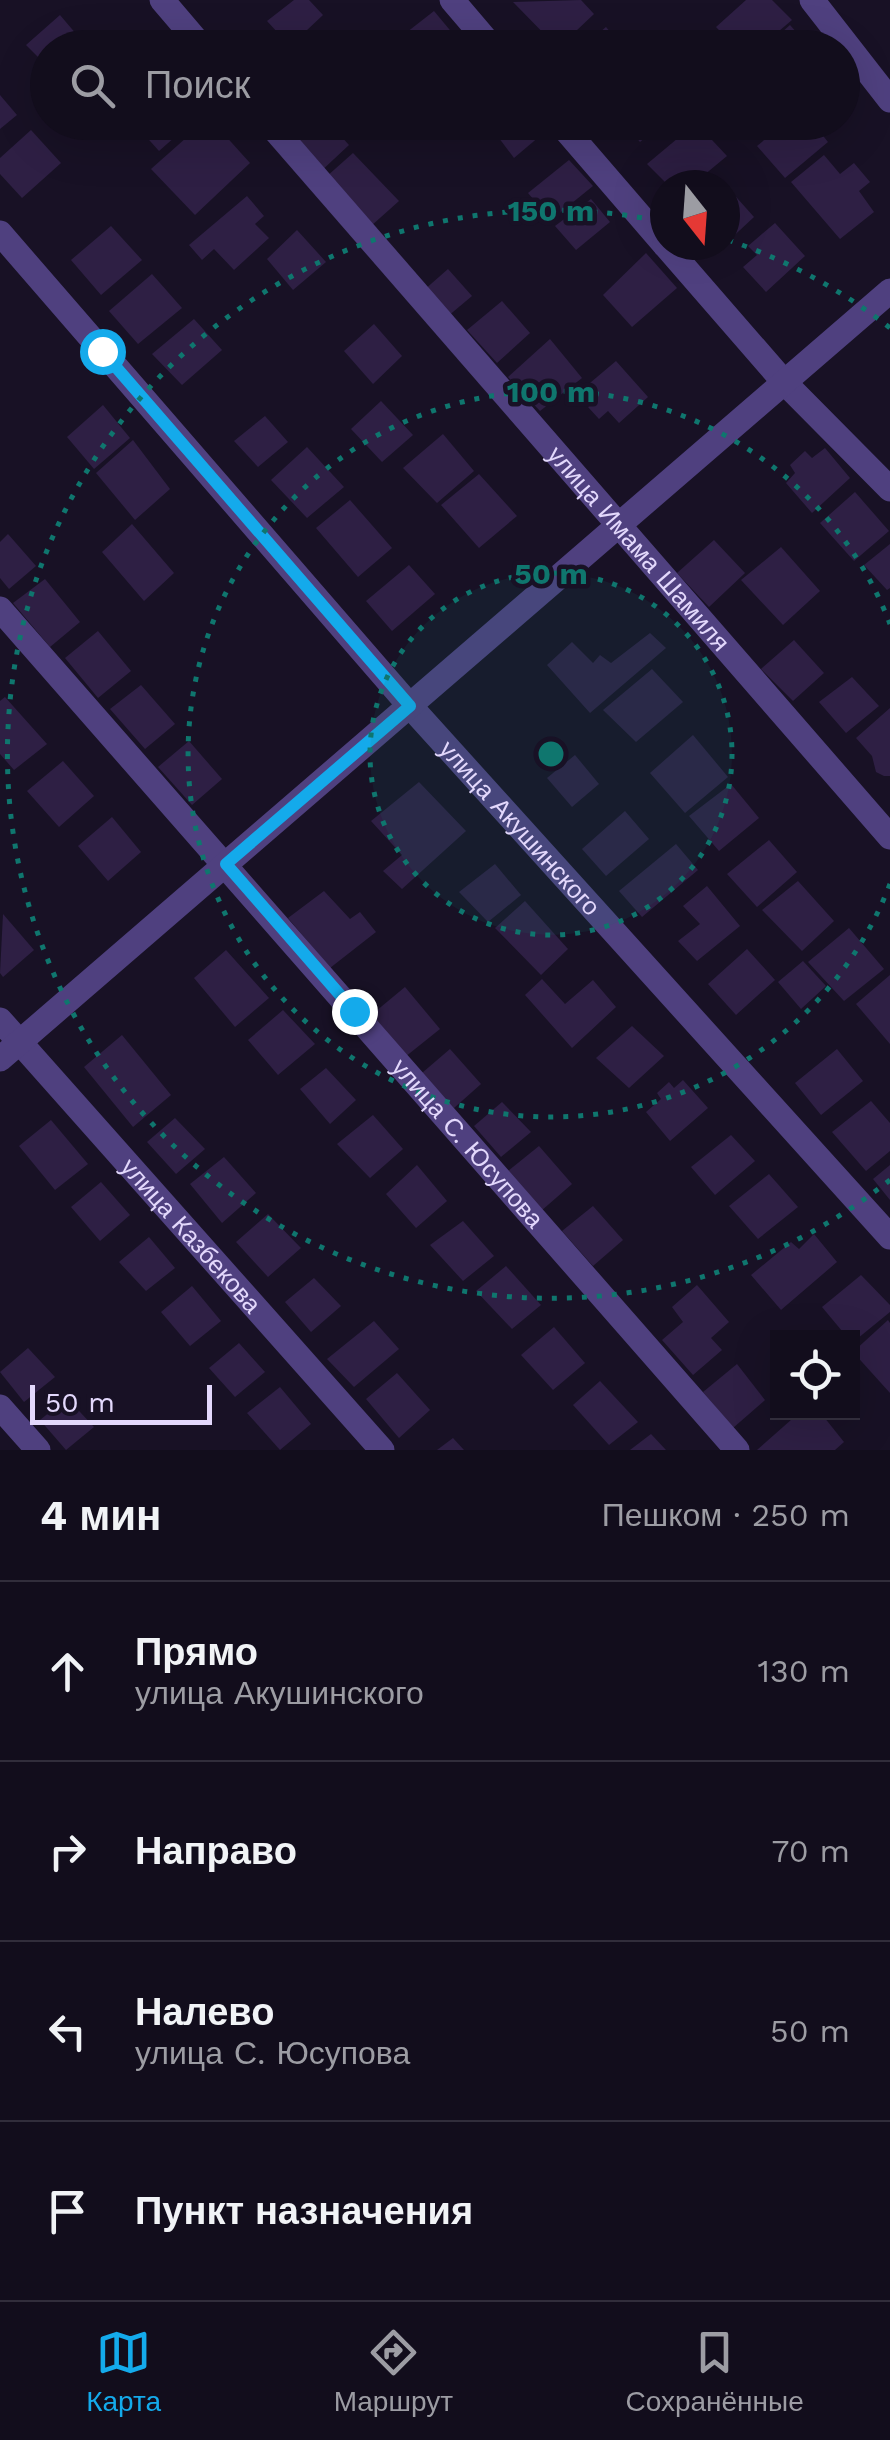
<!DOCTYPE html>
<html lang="ru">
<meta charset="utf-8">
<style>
:root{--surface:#120d1c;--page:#1b1625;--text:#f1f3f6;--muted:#9c9ca3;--line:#312d3b;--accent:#14aaeb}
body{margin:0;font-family:"Work Sans",sans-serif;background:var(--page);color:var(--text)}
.controls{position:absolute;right:30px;bottom:30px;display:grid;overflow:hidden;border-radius:0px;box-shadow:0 10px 40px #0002}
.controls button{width:90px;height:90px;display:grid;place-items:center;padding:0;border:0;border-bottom:2px solid var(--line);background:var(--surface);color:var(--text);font:50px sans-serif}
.compass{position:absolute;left:650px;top:170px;width:90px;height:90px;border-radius:50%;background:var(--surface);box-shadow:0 10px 40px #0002;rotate:163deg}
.scale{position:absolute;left:30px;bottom:25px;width:182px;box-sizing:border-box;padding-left:10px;border:5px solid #e3d8fc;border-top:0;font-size:28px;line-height:35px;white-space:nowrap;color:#e3d8fc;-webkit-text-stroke:8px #181125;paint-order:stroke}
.stop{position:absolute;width:30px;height:30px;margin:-22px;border:8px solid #14aaeb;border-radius:50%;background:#fff}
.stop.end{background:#14aaeb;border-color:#fff;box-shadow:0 2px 10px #0008}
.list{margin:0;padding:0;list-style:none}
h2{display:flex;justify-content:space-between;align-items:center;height:130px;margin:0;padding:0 40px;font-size:42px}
h2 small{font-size:32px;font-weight:400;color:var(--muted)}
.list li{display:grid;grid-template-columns:65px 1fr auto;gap:30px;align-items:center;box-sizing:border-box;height:180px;padding:0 40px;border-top:2px solid var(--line)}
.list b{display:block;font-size:38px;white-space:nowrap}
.list p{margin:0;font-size:32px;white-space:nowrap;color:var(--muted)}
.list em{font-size:32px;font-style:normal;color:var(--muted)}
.icon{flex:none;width:55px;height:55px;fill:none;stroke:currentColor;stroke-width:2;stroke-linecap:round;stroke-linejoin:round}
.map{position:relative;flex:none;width:890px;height:1450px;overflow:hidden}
.search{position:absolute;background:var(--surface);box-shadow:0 10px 40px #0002;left:30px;right:30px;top:30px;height:110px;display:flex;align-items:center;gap:25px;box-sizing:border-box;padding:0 35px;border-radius:55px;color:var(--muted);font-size:38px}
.sheet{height:850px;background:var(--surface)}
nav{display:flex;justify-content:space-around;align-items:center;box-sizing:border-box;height:140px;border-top:2px solid var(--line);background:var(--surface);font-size:28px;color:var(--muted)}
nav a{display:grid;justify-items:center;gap:5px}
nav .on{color:var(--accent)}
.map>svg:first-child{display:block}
</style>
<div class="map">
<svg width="890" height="1450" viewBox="0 0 890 1450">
<rect width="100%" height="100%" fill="#181125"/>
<!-- building -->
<g fill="#2e1f44">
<path d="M294,0H309L323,15L290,46L267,21Z"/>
<path d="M581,0L594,14L558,48L513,2Z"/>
<path d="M746,0H772L792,20L759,48H736L716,27Z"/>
<path d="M434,11L459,41L451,48H397L393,43Z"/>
<path d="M60,15L88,48H48V67L26,45Z"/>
<path d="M790,25L810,48H764Z"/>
<path d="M606,27L624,48H581Z"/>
<path d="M0,95L17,115L0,129Z"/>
<path d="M133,122H192L159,151Z"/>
<path d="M204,122H213L250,163L195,215L151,169Z"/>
<path d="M313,122H328L349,145L318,174L289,142Z"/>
<path d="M494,122H530L540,136L514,158L490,126Z"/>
<path d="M623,122H663L640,142Z"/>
<path d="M786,122H812L828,142L785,178L757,146Z"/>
<path d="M696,123L727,156L692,185H668L647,164Z"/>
<path d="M31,130L61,163L22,198L0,174V158Z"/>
<path d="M353,153L399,201L371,226L326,177Z"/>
<path d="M824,155L840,174L854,163L870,182L859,191L874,212L840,239L791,182Z"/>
<path d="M569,160L593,186L551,220L528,193Z"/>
<path d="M729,189L754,217L725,244V192Z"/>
<path d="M247,196L264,216L255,224L269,238L234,270L214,249L202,260L189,245Z"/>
<path d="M591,199L610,222L576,250L555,226Z"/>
<path d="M775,223L805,256L766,292L743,267L757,255L748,246Z"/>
<path d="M111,226L142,260L101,295L71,260Z"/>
<path d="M297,230L326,262L293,290L267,259Z"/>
<path d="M646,253L677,288L632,327L603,295Z"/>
<path d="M448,269L472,296L447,317L423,291Z"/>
<path d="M152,274L182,308L138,344L109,311Z"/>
<path d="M502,301L530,333L497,363L467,330Z"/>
<path d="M194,319L222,350L182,385L152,354Z"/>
<path d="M374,324L402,356L373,384L344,351Z"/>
<path d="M550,339L582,378L540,411L508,377Z"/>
<path d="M616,361L648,397L619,423L608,411L599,419L588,407L596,401L584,388Z"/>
<path d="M381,401L413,435L382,462L351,429Z"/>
<path d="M103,405L130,438L94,469L67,437Z"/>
<path d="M265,416L288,442L258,467L234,441Z"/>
<path d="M443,434L474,471L437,503L403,468Z"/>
<path d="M133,440L170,489L135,520L96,473Z"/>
<path d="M307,447L344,487L307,518L271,480Z"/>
<path d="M825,448L850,478L812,513L786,483L795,473L790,465L805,451L812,458Z"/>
<path d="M479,474L517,516L479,548L441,505Z"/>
<path d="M855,492L889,531L854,561L820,523Z"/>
<path d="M350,500L392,548L358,577L316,528Z"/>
<path d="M132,524L174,573L144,601L102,552Z"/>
<path d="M8,534L36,566L9,589L0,578V542Z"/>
<path d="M714,540L745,573L709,607L677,573Z"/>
<path d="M890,544V588L887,590L864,565Z"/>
<path d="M781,547L820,591L783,625L741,580Z"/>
<path d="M409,565L435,594L392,631L366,601Z"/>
<path d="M45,579L80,622L50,647L13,603Z"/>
<path d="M98,631L131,671L98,698L65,658Z"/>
<path d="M650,633L666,648L590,713L547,665L572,642L593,663L600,655L611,663Z"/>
<path d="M794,640L824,673L793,701L761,669Z"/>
<path d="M652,669L683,702L636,742L603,710Z"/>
<path d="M852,677L879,706L846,733L819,702Z"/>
<path d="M141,685L175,724L145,749L110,709Z"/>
<path d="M5,697L47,744L14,770L0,754V701Z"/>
<path d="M890,708V776H884L876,772L872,756L856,738Z"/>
<path d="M693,735L728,777L685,813L650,773Z"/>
<path d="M189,741L222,779L192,805L158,767Z"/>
<path d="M575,755L599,784L572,807L547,778Z"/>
<path d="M63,761L94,796L59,827L27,791Z"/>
<path d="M419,782L466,831L402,889L383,871L402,855L371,821Z"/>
<path d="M731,784L759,818L719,851L689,816Z"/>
<path d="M625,811L649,839L606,876L582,849Z"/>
<path d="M112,817L141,852L108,881L78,846Z"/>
<path d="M769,840L797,872L757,907L727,874Z"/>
<path d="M676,844L698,870L642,917L619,891Z"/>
<path d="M495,864L521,895L488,922L459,892Z"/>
<path d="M798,881L834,921L802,951L762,910Z"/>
<path d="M707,886L740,926L697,961L678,941L700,924L683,906Z"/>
<path d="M324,891L350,919L360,912L376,932L330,968L288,918Z"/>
<path d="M525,901L568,949L541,975L495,928Z"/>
<path d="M3,914L34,950L3,977L0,973Z"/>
<path d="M849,928L884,969L844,1001L808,962Z"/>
<path d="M747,949L775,980L736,1015L708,984Z"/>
<path d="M226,950L269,998L235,1027L194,978Z"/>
<path d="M803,961L826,986L801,1009L778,982Z"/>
<path d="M890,975V1044L856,1004Z"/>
<path d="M542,979L565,1004L593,980L616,1007L572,1048L525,995Z"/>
<path d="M405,987L440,1029L405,1057L370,1016Z"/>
<path d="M283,1010L315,1044L278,1075L248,1040Z"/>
<path d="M632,1026L664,1056L629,1088L596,1058Z"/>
<path d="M122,1035L171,1095L133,1127L84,1067Z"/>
<path d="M450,1049L481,1084L454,1108L422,1073Z"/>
<path d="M837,1049L863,1081L821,1115L795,1083Z"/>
<path d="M326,1068L356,1100L330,1124L300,1089Z"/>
<path d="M683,1080L708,1108L670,1141L646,1112L661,1099L657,1093L669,1082L674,1088Z"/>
<path d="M871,1101L890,1123V1151L866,1171L832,1132Z"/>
<path d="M502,1102L531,1132L501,1157L474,1126Z"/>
<path d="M373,1115L403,1149L370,1178L337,1144Z"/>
<path d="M175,1118L205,1149L176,1174L147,1142Z"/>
<path d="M51,1120L88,1164L55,1190L19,1146Z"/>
<path d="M731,1135L755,1161L715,1195L691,1167Z"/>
<path d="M539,1146L572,1184L541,1211L508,1171Z"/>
<path d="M224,1157L256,1193L222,1223L190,1184Z"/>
<path d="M417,1165L447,1201L416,1228L386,1194Z"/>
<path d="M890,1165V1200L873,1179Z"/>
<path d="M769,1174L798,1207L758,1239L729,1206Z"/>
<path d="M101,1182L130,1215L100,1241L71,1207Z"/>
<path d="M593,1206L623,1240L593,1266L562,1231Z"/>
<path d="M268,1214L301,1248L268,1277L236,1242Z"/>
<path d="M463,1221L494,1256L463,1281L430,1245Z"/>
<path d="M814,1234L837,1262L781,1310L751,1275L791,1242L799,1249Z"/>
<path d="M149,1237L175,1268L146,1291L119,1262Z"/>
<path d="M506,1266L541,1305L512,1329L476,1291Z"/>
<path d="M861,1275L890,1305V1312L852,1343L822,1307Z"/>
<path d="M314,1278L341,1306L311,1332L285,1302Z"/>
<path d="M697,1285L729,1322L711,1338L722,1350L693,1375L662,1340L683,1322L672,1307Z"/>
<path d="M192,1286L221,1321L190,1346L161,1312Z"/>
<path d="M888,1320L890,1323V1393L853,1352Z"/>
<path d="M374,1321L399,1349L354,1387L327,1359Z"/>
<path d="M554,1327L585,1363L553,1390L521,1355Z"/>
<path d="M239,1343L265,1372L235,1397L209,1368Z"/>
<path d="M28,1348L55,1377L24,1402L0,1372Z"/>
<path d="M737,1364L765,1400L733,1428L703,1392Z"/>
<path d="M397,1373L430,1410L399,1438L366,1399Z"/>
<path d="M600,1381L638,1422L609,1445L573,1405Z"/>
<path d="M280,1387L311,1424L280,1450L247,1413Z"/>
<path d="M67,1398L94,1427L66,1450L40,1420Z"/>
<path d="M800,1412H820L844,1442L835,1450H757Z"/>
<path d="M651,1434L666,1450H630Z"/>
<path d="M453,1438L464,1450H437Z"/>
</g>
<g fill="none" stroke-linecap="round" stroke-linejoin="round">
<!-- minor -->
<g stroke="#4f407f" stroke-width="25">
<path d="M162,0L203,48"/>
<path d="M452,0L493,48"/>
<path d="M812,0L890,100"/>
<path id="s1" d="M268,122L890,837"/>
<path d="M559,122L665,245"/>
<path id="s2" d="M0,233L410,706L890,1237"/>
<path d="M665,245L784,382L890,489"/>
<path id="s3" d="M0,609L737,1450"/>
<path id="s4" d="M0,1020L382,1450"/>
<path d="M0,1059L890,291"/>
<path d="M0,1407L38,1450"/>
</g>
</g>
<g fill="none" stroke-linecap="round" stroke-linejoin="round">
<!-- route -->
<path stroke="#14aaeb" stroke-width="12" d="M102,351L410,706L226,864L354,1011"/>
</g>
<!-- distance rings -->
<circle cx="551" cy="754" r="181" fill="#0f766e" fill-opacity=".12"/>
<g fill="none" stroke="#0f766e" stroke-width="5" stroke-dasharray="5 10">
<circle cx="551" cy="754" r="181"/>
<path d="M890 884A363 363 0 1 1 890 624"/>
<path d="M890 1180A544 544 0 1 1 664 222M728 240A544 544 0 0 1 890 328"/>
</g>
<g text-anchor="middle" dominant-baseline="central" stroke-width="9" stroke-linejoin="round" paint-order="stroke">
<!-- street labels -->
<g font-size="25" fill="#e3d8fc" stroke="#181125">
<text stroke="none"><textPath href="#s1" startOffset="565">улица Имама Шамиля</textPath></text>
<text stroke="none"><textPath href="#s2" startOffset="790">улица Акушинского</textPath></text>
<text stroke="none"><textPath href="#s3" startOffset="710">улица С. Юсупова</textPath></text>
<text stroke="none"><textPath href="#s4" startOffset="288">улица Казбекова</textPath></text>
</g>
</g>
<circle cx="551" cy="754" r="15" fill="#0f766e" stroke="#181125" stroke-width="5"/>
<g font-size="30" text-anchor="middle" font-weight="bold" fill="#0f766e" stroke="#181125" stroke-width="9" stroke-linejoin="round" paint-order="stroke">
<text x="551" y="221">150 m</text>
<text x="551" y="402">100 m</text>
<text x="551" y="584">50 m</text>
</g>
</svg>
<div class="controls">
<button><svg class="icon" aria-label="locate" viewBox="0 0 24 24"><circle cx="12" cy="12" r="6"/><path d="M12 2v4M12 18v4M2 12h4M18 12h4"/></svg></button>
</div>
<svg class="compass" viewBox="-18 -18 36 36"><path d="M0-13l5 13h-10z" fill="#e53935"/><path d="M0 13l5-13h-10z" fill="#9c9ca3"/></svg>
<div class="scale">50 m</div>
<div class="stop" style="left:102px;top:351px"></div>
<div class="stop end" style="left:354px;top:1011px"></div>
<div class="search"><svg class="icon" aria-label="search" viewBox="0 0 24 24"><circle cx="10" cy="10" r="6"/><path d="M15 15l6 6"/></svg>Поиск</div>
</div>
<section class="sheet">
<h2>4 мин<small>Пешком · 250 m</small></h2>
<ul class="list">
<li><svg class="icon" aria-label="ahead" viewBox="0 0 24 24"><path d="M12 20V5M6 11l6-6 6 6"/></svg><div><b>Прямо</b><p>улица Акушинского</p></div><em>130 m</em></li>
<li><svg class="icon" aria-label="right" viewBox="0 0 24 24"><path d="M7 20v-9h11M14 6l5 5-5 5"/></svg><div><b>Направо</b></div><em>70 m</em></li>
<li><svg class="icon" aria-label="left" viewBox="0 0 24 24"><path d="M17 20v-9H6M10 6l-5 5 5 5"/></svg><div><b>Налево</b><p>улица С. Юсупова</p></div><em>50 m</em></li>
<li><svg class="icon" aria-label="arrive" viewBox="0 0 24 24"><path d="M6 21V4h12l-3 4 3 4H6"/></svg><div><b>Пункт назначения</b></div></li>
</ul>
</section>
<nav>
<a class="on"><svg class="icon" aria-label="map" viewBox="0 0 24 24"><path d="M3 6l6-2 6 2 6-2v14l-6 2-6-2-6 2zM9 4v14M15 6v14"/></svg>Карта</a>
<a><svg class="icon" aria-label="directions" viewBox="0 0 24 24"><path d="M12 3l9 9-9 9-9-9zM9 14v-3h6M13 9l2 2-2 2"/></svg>Маршрут</a>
<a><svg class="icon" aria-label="saved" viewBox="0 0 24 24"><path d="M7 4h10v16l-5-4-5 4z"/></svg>Сохранённые</a>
</nav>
